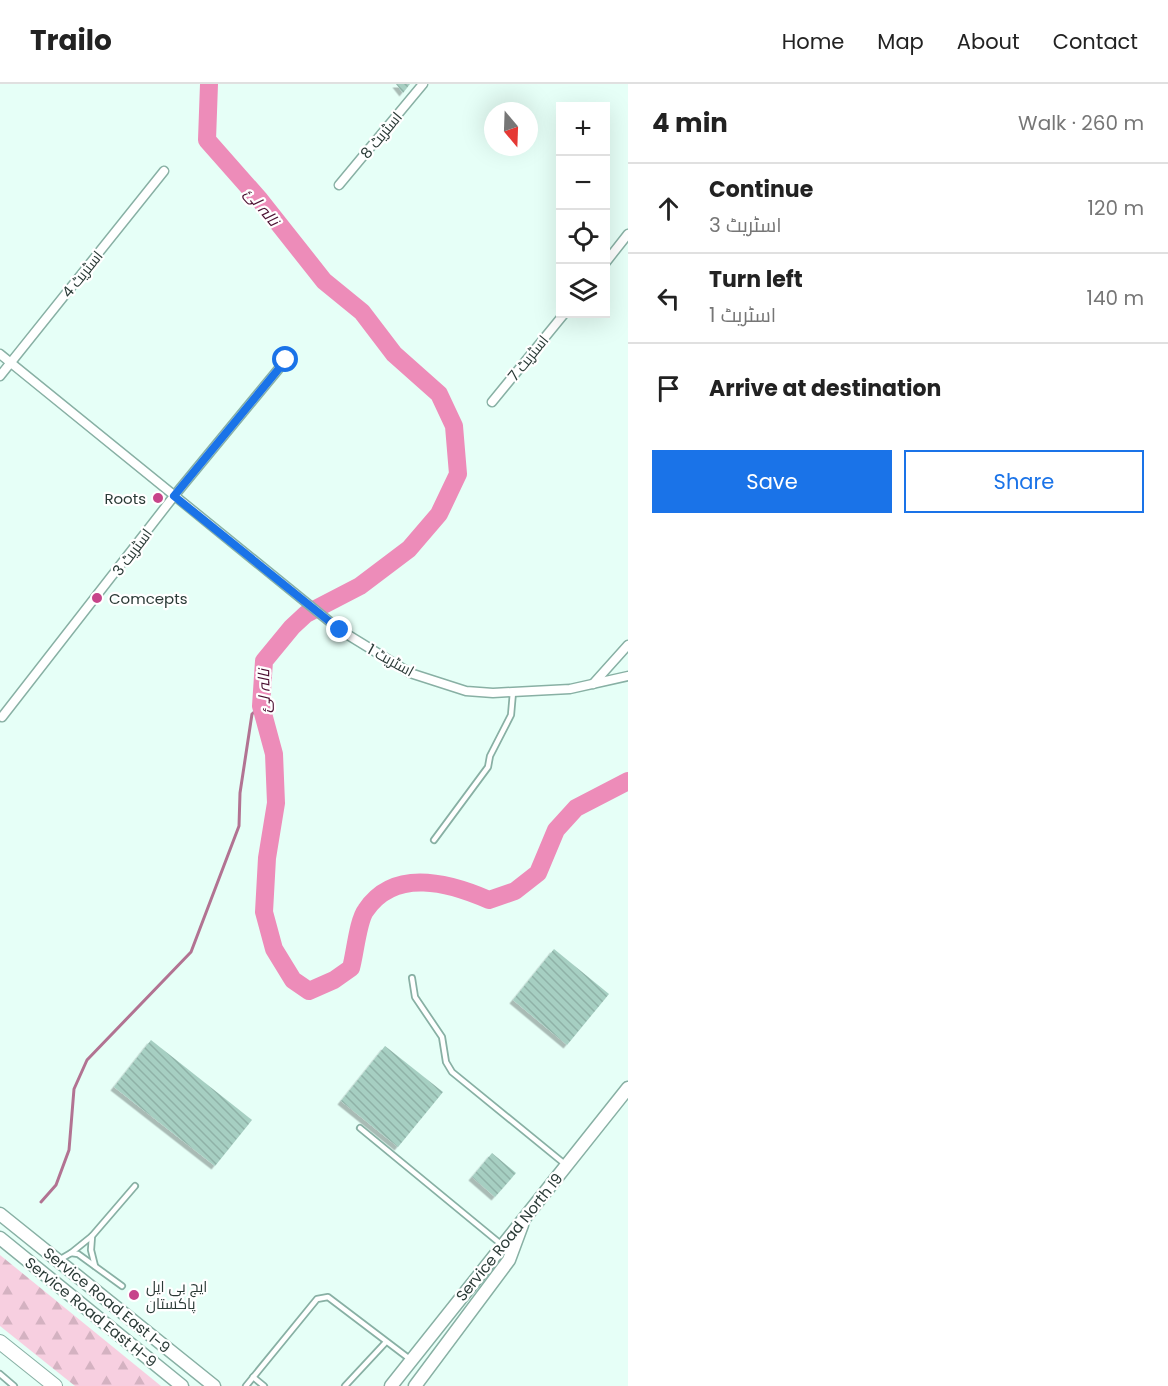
<!DOCTYPE html>
<meta charset="utf-8">
<style>
:root{--surface:#fff;--page:#f6f6f6;--text:#222;--muted:#767676;--line:#e0e0e0;--accent:#1a73e8}
body{margin:0;font-family:Poppins,Cairo,sans-serif;background:var(--page);color:var(--text)}
.controls{position:absolute;right:18px;top:18px;display:grid;overflow:hidden;border-radius:0px;box-shadow:0 6px 24px #0002}
.controls button{width:54px;height:54px;display:grid;place-items:center;padding:0;border:0;border-bottom:2px solid var(--line);background:var(--surface);color:var(--text);font:30px sans-serif}
.compass{position:absolute;left:484px;top:18px;width:54px;height:54px;border-radius:50%;background:var(--surface);box-shadow:0 6px 24px #0002;rotate:161deg}
.stop{position:absolute;width:18px;height:18px;margin:-14px;border:4px solid #1a73e8;border-radius:50%;background:#fff}
.stop.end{background:#1a73e8;border-color:#fff;box-shadow:0 2px 6px #0008}
.list{margin:0;padding:0;list-style:none}
h2{display:flex;justify-content:space-between;align-items:center;height:78px;margin:0;padding:0 24px;font-size:26px}
h2 small{font-size:20px;font-weight:400;color:var(--muted)}
.list li{display:grid;grid-template-columns:39px 1fr auto;gap:18px;align-items:center;box-sizing:border-box;height:90px;padding:0 24px;border-top:2px solid var(--line)}
.list b{display:block;font-size:22px;white-space:nowrap}
.list p{margin:0;font-size:20px;white-space:nowrap;color:var(--muted)}
.list em{font-size:20px;font-style:normal;color:var(--muted)}
.actions{display:flex;gap:12px;padding:18px 24px}
.actions a{flex:1;padding:14px 0;border:2px solid var(--accent);border-radius:0px;text-align:center;font-size:21px;color:var(--accent)}
.actions .main{background:var(--accent);color:#fff}
.icon{flex:none;width:33px;height:33px;fill:none;stroke:currentColor;stroke-width:2;stroke-linecap:round;stroke-linejoin:round}
.map{position:relative;flex:none;width:628px;height:1302px;overflow:hidden}
header{display:flex;align-items:center;gap:36px;box-sizing:border-box;height:84px;padding:0 30px;background:var(--surface);border-bottom:2px solid var(--line)}
header strong{font-size:28px}
nav{display:flex;gap:33px;margin-inline-start:auto;font-size:21px}
main{display:flex}
aside{flex:1;background:var(--surface)}
.map>svg:first-child{display:block}
</style>
<header>
<strong>Trailo</strong>
<nav><a>Home</a><a>Map</a><a>About</a><a>Contact</a></nav>
</header>
<main>
<div class="map">
<svg width="628" height="1302" viewBox="0 0 628 1302">
<defs>
<pattern id="forest-firs" width="22" height="20" patternUnits="userSpaceOnUse" patternTransform="scale(1.5)"><rect width="22" height="20" fill="#f7cfe0"/><path d="M5 1l3.5 6h-7zM16 11l3.5 6h-7z" fill="#d4b2c1"/></pattern>
<pattern id="building-back-hatch" width="6" height="6" patternUnits="userSpaceOnUse" patternTransform="scale(1.5)"><rect width="6" height="6" fill="#a6cfc2"/><path d="M-1 5l2 2M0 0l6 6M5-1l2 2" fill="none" stroke="#8fb2a7"/></pattern>
<filter id="shadow"><feDropShadow dx="-3.5" dy="3.5" stdDeviation="0" flood-color="#0004"/></filter>
</defs>
<rect width="100%" height="100%" fill="#e6fff7"/>
<!-- forest -->
<path fill="url(#forest-firs)" d="M0,1171L161,1302H75L0,1242Z"/>
<g fill="none" stroke-linecap="round" stroke-linejoin="round">
<!-- stream -->
<path stroke="#b27392" stroke-width="3" d="M41,1118L56,1101L69,1066L74,1005L87,976L191,868L239,742L240,709L252,630L261,622"/>
<!-- river -->
<path stroke="#ed8cb9" stroke-width="18" d="M209,0L207,56L260,116L324,197L362,228L394,270L439,310L454,342L458,390L439,430L409,465L360,502L306,530L292,543L264,577L261,622L274,670L276,719L267,774L264,828L274,865L293,896L309,907L334,896L351,884C355,870 358,836 366,826C395,783 450,799 489,816L515,807L538,789L556,746L576,724L628,697"/>
</g>
<!-- building -->
<g fill="url(#building-back-hatch)" filter="url(#shadow)">
<path d="M396,0H410L403,9Z"/>
<path d="M554,865L609,910L567,961L513,916Z"/>
<path d="M151,956L252,1036L215,1082L114,1003Z"/>
<path d="M385,962L443,1008L398,1063L341,1017Z"/>
<path d="M492,1069L516,1089L495,1113L472,1093Z"/>
</g>
<g fill="none" stroke-linecap="round" stroke-linejoin="round">
<defs>
<g id="lane">
<path d="M434,756L488,683L490,672L511,631L513,608"/>
<path d="M412,894L415,913L442,953L446,978L452,988L566,1081"/>
<path d="M360,1044L502,1161"/>
<path d="M71,1169L92,1152"/>
<path d="M59,1176L71,1169L78,1170L122,1202"/>
<path d="M95,1182L91,1166L92,1152L135,1102"/>
<path d="M0,1290L14,1302"/>
<path d="M253,1293L264,1302"/>
<path d="M246,1302L317,1215L328,1213L411,1276"/>
<path d="M345,1302L386,1258"/>
</g>
<g id="street">
<path d="M339,101L423,0"/>
<path d="M606,178L628,150"/>
<path d="M0,270L340,546L410,589L466,607L493,609L570,605L628,592"/>
<path d="M0,292L164,87"/>
<path d="M492,318L564,230"/>
<path d="M593,600L628,561"/>
<path d="M2,633L174,412L286,276"/>
</g>
<g id="secondary">
<path d="M0,1130L214,1302"/>
<path d="M0,1154L182,1302"/>
<path d="M391,1302L628,1004"/>
<path d="M415,1302L509,1176L522,1141"/>
</g>
<path id="primary" d="M0,1258L55,1302"/>
</defs>
<!-- lane casing -->
<use href="#lane" stroke="#88b0a4" stroke-width="8"/>
<!-- street casing -->
<use href="#street" stroke="#88b0a4" stroke-width="11"/>
<!-- secondary casing -->
<use href="#secondary" stroke="#88b0a4" stroke-width="15"/>
<!-- primary casing -->
<use href="#primary" stroke="#88b0a4" stroke-width="16"/>
<!-- lane -->
<use href="#lane" stroke="#fff" stroke-width="4.5"/>
<!-- street -->
<use href="#street" stroke="#fff" stroke-width="8"/>
<!-- secondary -->
<use href="#secondary" stroke="#fff" stroke-width="12"/>
<!-- primary -->
<use href="#primary" stroke="#fff" stroke-width="14"/>
</g>
<g fill="none" stroke-linecap="round" stroke-linejoin="round">
<!-- route -->
<path stroke="#1a73e8" stroke-width="8" d="M286,276L174,412L340,546"/>
</g>
<!-- markers -->
<g fill="#c7448a" stroke="#fff" stroke-width="2">
<circle cx="158" cy="414" r="6"/>
<circle cx="97" cy="514" r="6"/>
<circle cx="134" cy="1211" r="6"/>
</g>
<g text-anchor="middle" dominant-baseline="central" stroke-width="4.5" stroke-linejoin="round" paint-order="stroke">
<!-- street labels -->
<g font-size="15" fill="#2a3a36" stroke="#fff">
<text transform="translate(381 51) rotate(-50)">اسٹریٹ 8</text>
<text transform="translate(82 190) rotate(-51)">اسٹریٹ 4</text>
<text transform="translate(528 274) rotate(-51)">اسٹریٹ 7</text>
<text transform="translate(132 468) rotate(-53)">اسٹریٹ 3</text>
<text transform="translate(391 576) rotate(29)">اسٹریٹ 1</text>
<text transform="translate(509 1153) rotate(-51)">Service Road North I9</text>
<text transform="translate(107 1216) rotate(39)">Service Road East I-9</text>
<text transform="translate(91 1228) rotate(39)">Service Road East H-9</text>
</g>
<!-- poi labels -->
<g font-size="15" fill="#2a3a36" stroke="#fff" text-anchor="start">
<text x="146" y="414" text-anchor="end">Roots</text>
<text x="109" y="514">Comcepts</text>
<text x="146" y="1202">ایچ بی ایل<tspan x="146" dy="17">پاکستان</tspan></text>
</g>
<!-- water labels -->
<g font-size="16" font-style="italic" fill="#4b1031" stroke="#fff">
<text transform="translate(262 123) rotate(50)">نالہ لئ</text>
<text transform="translate(264 607) rotate(-91)">نالہ لئ</text>
</g>
</g>
</svg>
<div class="controls">
<button>+</button>
<button>−</button>
<button><svg class="icon" aria-label="locate" viewBox="0 0 24 24"><circle cx="12" cy="12" r="6"/><path d="M12 2v4M12 18v4M2 12h4M18 12h4"/></svg></button>
<button><svg class="icon" aria-label="layers" viewBox="0 0 24 24"><path d="M12 4l9 5-9 5-9-5zM3 14l9 5 9-5"/></svg></button>
</div>
<svg class="compass" viewBox="-18 -18 36 36"><path d="M0-13l5 13h-10z" fill="#e53935"/><path d="M0 13l5-13h-10z" fill="#767676"/></svg>
<div class="stop" style="left:286px;top:276px"></div>
<div class="stop end" style="left:340px;top:546px"></div>
</div>
<aside>
<h2>4 min<small>Walk · 260 m</small></h2>
<ul class="list">
<li><svg class="icon" aria-label="ahead" viewBox="0 0 24 24"><path d="M12 20V5M6 11l6-6 6 6"/></svg><div><b>Continue</b><p>اسٹریٹ 3</p></div><em>120 m</em></li>
<li><svg class="icon" aria-label="left" viewBox="0 0 24 24"><path d="M17 20v-9H6M10 6l-5 5 5 5"/></svg><div><b>Turn left</b><p>اسٹریٹ 1</p></div><em>140 m</em></li>
<li><svg class="icon" aria-label="arrive" viewBox="0 0 24 24"><path d="M6 21V4h12l-3 4 3 4H6"/></svg><div><b>Arrive at destination</b></div></li>
</ul>
<div class="actions"><a class="main">Save</a><a>Share</a></div>
</aside>
</main>
